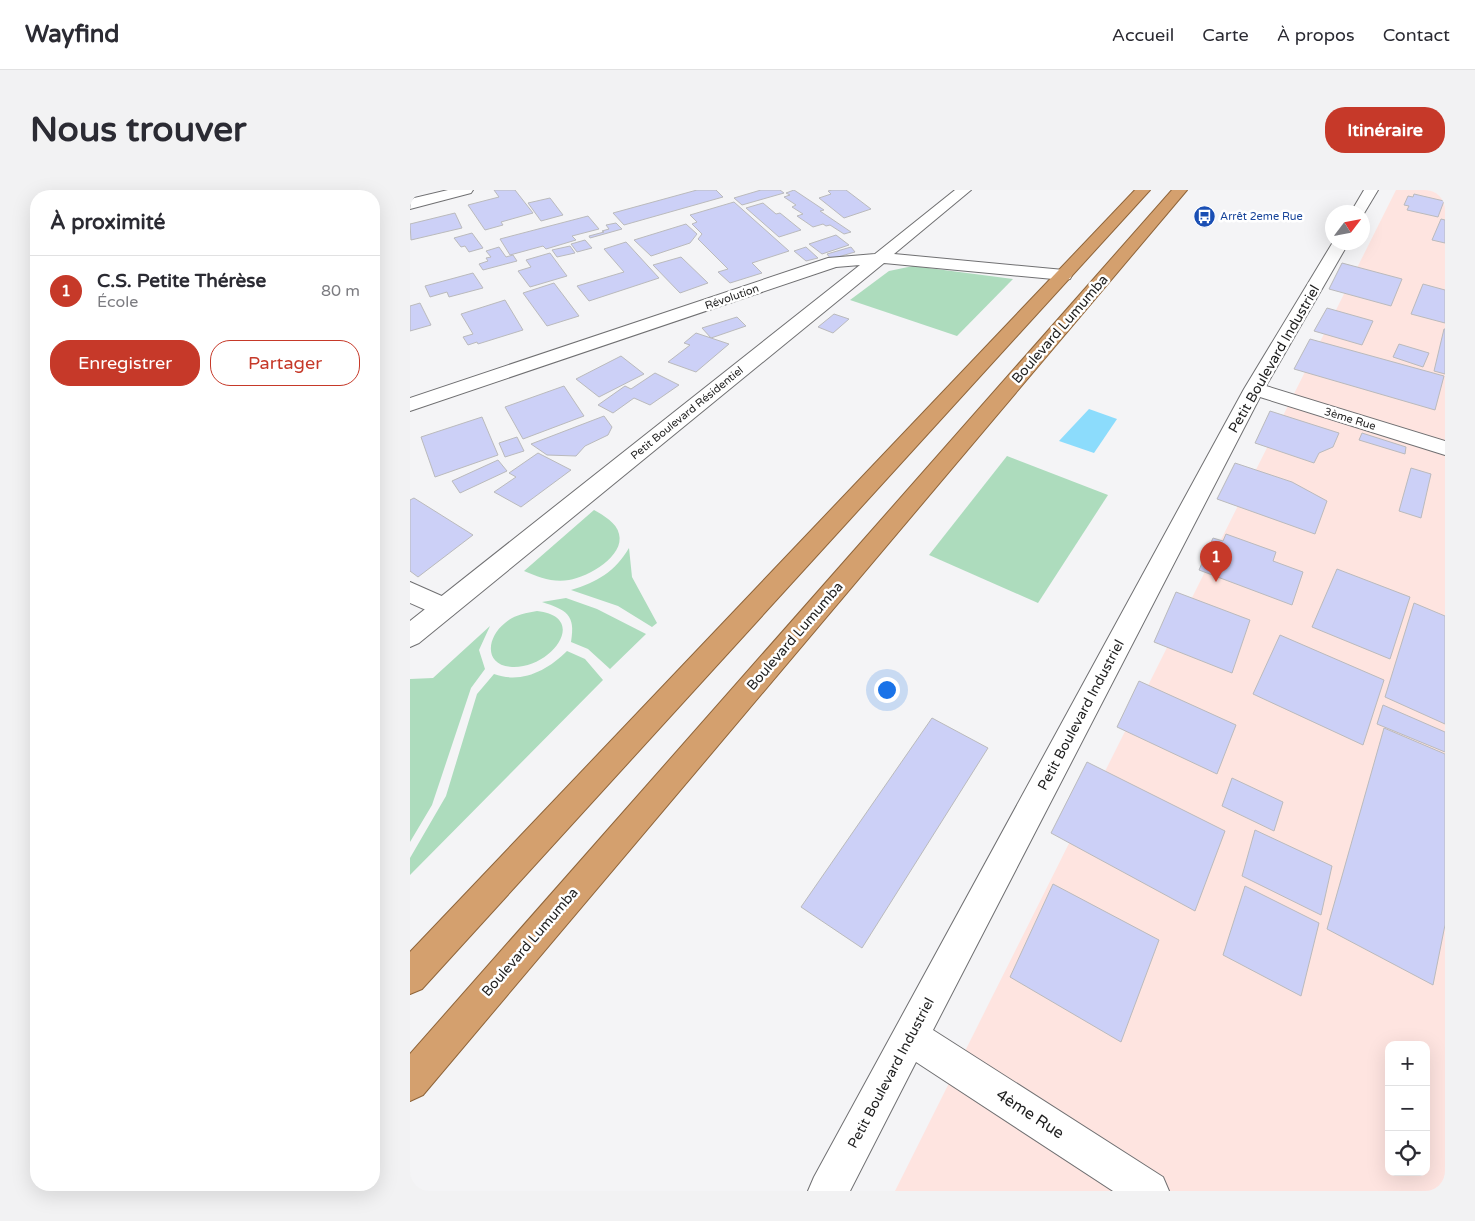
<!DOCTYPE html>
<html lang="fr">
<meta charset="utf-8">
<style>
:root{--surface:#fff;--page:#f2f2f3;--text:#2b2b33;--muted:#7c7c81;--line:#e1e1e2;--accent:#c63929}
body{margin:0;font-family:"Varela Round",sans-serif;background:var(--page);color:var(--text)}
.controls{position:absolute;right:15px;bottom:15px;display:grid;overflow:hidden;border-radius:10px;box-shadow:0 5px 20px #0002}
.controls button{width:45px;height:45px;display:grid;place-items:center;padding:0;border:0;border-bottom:1px solid var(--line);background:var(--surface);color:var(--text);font:25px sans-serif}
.compass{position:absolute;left:915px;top:15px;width:45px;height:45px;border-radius:50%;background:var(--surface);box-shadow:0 5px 20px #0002;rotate:58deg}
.you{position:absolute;left:476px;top:499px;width:18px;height:18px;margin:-12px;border:4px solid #fff;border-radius:50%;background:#1a73e8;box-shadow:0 0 0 8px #1a73e833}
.badge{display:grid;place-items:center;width:32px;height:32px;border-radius:50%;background:var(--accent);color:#fff;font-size:16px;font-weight:700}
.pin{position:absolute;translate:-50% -41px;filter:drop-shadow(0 1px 2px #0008)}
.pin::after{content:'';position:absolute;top:26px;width:18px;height:15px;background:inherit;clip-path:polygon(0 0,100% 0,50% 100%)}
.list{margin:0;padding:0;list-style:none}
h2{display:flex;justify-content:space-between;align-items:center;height:65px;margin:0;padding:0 20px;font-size:21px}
h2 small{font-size:16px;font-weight:400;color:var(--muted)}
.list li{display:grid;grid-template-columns:32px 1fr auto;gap:15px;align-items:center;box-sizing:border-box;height:70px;padding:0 20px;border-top:1px solid var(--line)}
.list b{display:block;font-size:19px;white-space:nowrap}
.list p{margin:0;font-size:16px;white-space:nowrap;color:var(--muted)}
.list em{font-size:16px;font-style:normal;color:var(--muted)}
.actions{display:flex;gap:10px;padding:15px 20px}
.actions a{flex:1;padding:11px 0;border:1px solid var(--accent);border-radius:20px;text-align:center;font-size:18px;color:var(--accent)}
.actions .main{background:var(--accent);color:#fff}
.icon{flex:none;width:28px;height:28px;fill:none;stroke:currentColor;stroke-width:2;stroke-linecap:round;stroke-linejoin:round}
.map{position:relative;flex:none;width:1035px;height:1001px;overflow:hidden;border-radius:20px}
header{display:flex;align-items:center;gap:30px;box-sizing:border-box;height:70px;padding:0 25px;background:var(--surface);border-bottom:1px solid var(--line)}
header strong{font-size:24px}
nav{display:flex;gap:28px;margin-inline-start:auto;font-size:18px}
.intro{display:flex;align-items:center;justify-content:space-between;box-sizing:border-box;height:120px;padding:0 30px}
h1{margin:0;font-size:35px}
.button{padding:12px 22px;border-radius:20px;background:var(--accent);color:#fff;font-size:18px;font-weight:700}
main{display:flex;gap:30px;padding:0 30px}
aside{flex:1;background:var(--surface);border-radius:20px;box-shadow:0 5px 20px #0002}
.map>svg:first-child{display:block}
</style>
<header>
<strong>Wayfind</strong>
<nav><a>Accueil</a><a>Carte</a><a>À propos</a><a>Contact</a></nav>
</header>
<div class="intro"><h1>Nous trouver</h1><a class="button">Itinéraire</a></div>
<main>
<aside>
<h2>À proximité<small></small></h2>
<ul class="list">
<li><span class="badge">1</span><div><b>C.S. Petite Thérèse</b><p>École</p></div><em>80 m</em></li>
</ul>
<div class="actions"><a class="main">Enregistrer</a><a>Partager</a></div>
</aside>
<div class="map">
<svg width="1035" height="1001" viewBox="0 0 1035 1001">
<rect width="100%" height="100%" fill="#f4f4f6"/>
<!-- industrial -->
<path fill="#fee4e0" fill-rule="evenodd" d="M986,0H1035V1001H485ZM979,855H1016V982H979Z"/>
<!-- green -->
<g fill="#addcbd">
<path d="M503,76L603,89L547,146L440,110L479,81Z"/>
<path d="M597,266L698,305L628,413L519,365Z"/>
<path d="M184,320C193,325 207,333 209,344C215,366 178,387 159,390C143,393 128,387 114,381Z"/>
<path d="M219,358L222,387L247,433L242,437L208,416L161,400C187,392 205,382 219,358Z"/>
<path d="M156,408L187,419L236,444L200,479L178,459L161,452C166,424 156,420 132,412Z"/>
<path d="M127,421C180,427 141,479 102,477C73,475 77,447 95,433C104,425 115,423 127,421Z"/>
<path d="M80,436L69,460L75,479L61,498L22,615L0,652V489L23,488Z"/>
<path d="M157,461L175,469L193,490L0,685V668L36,606L67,504L84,484C111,494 137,481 157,461Z"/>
</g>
<!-- water -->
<path fill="#8cdcfc" d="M679,219L707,229L684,263L649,251Z"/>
<!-- building -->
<g fill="#ccd0f7" stroke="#bababc">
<path d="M84,0H105L123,23L91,32L93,35L75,40L58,15L89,7Z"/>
<path d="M287,0H306L313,7L214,35L203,23Z"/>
<path d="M351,0H370L374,3L332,15L324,8Z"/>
<path d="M384,0L414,20L410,21L441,42L434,44L420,35L416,36L413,34L403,37L387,26L393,24L382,17L386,15L374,7L380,5L376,3Z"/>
<path d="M422,0H436L461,19L434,28L409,8L421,4L418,1Z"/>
<path d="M1004,4L1034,11L1028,27L997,20L999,16L994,15L998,6L1003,7Z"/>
<path d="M140,8L153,25L131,31L118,13Z"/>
<path d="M324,12L379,61L342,73L352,83L320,93L308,82L318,79L288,49L292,44L282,34L287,32L280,25Z"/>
<path d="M353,13L366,24L370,23L391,40L369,47L336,18Z"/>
<path d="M45,23L52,38L1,50L0,34Z"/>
<path d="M178,26L189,39L162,46L166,50L136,59L133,56L100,65L90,49Z"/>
<path d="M1031,29L1035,30V53L1022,50Z"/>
<path d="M206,33L212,39L180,48L179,46L194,42L192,41L199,39L196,35Z"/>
<path d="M276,34L287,44L280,53L241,66L224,50Z"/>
<path d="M62,43L73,58L59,62L55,56L51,57L44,48Z"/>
<path d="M426,45L439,55L412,64L399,54Z"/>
<path d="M175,50L182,58L167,62L161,54Z"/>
<path d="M216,52L249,88L179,111L167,96L214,82L194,59Z"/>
<path d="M160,56L165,63L147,67L142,60Z"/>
<path d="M89,57L96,67L103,65L107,71L73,80L69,74L78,71L76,68L81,67L76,61Z"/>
<path d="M396,57L408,68L396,71L384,61Z"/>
<path d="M441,57L445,62L421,69L417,64Z"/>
<path d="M140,63L157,86L120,97L108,81L121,77L116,70Z"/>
<path d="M271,67L298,93L270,103L243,75Z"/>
<path d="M932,73L992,89L981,116L919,99Z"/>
<path d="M63,83L73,98L39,107L37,102L20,107L15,96Z"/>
<path d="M144,93L169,126L137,136L113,103Z"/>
<path d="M1013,94L1035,100V133L1001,124Z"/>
<path d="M95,110L113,140L68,154L67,152L58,155L53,147L63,144L51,124Z"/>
<path d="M10,113L21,135L0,141V116Z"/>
<path d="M917,118L963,131L952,155L904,141Z"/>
<path d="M424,124L439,129L423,143L408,137Z"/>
<path d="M327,127L336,136L301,148L292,138Z"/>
<path d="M1034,139H1035V184L1024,181Z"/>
<path d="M286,143L319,154L286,182L258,172L280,155L274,153Z"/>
<path d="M900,149L1034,186L1025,220L884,179Z"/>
<path d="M989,154L1019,163L1013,177L983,167Z"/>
<path d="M211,166L234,184L189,207L166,189Z"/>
<path d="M245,183L269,195L240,215L224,208L203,223L188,215L215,196L221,199Z"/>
<path d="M154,196L174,226L113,249L95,217Z"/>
<path d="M860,221L929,243L923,257L909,263L904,273L845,253Z"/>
<path d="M194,226L202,237L198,245L175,256L166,266L137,265L121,254Z"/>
<path d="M72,227L88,265L25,287L11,247Z"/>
<path d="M952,243L996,257L995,264L949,250Z"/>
<path d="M107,247L114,261L95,267L89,253Z"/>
<path d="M128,263L161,280L111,317L84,302L106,287L99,283Z"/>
<path d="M88,270L97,281L50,303L42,291Z"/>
<path d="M825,273L882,292L917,311L905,344L807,309Z"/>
<path d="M1001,278L1021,284L1011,328L989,321Z"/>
<path d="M4,308L63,345L8,387L0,381V310Z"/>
<path d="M816,344L866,362L863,371L893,382L882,415L789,380L803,348L813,351Z"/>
<path d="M927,379L1000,407L980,469L902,437Z"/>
<path d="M766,402L840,430L822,483L744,452Z"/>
<path d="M1004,413L1035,426V534L975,507Z"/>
<path d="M870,445L974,490L953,555L843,504Z"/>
<path d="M729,491L826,535L807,584L707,537Z"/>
<path d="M973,515L1035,542V562L967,534Z"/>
<path d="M522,528L578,558L452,758L391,717Z"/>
<path d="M974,538L1035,564V735L1023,795L917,739Z"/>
<path d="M677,572L815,641L785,721L641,643Z"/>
<path d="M822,588L873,612L864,641L812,616Z"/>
<path d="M845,640L922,676L911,725L832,686Z"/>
<path d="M643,694L749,750L711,852L600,787Z"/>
<path d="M835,696L909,733L891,806L813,765Z"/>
</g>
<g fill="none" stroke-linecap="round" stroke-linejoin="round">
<defs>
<g id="minor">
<path d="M38,0H63L61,3L0,19V9Z"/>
<path d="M954,0H968L953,25L952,22H941Z"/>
<path d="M923,52H939L856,196L1035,251V265L850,207L523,840L753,987L759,1001H703L506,872L440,1001H398L404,987L834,199Z"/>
<path d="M0,392L43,411L47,418L43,425L34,428L0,413Z"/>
</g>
<path id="tertiary" d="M545,0H561L484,64L654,80L660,81L662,85L660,89L654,90L474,73L9,453L0,457V431L450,75L426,77L0,221V208L418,68L465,64Z"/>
<g id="trunk">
<path d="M725,0H740L12,799L0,804V762Z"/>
<path d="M762,0H777L13,905L0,911V864Z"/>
</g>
</defs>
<!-- minor casing -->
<use href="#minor" stroke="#707072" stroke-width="2"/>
<!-- tertiary casing -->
<use href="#tertiary" stroke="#707072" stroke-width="2"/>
<!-- trunk casing -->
<use href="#trunk" stroke="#8e643a" stroke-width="2"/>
<!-- minor -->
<use href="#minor" fill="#fff" fill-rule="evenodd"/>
<!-- tertiary -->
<use href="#tertiary" fill="#fff" fill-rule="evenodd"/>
<!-- trunk -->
<use href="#trunk" fill="#d4a06e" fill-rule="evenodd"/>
</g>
<!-- icons -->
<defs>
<symbol id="bus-disc" viewBox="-11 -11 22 22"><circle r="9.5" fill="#1a4fb4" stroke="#fff"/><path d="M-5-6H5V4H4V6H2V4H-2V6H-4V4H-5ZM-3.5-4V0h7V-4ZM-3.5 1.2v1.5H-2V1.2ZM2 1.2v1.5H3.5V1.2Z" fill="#fff"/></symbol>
</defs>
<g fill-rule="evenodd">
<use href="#bus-disc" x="782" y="14" width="25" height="25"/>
</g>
<g text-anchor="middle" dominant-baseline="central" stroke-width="5" stroke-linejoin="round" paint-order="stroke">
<!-- far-transit labels -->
<g font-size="11" fill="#164399" stroke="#fff" text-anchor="start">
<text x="810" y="26">Arrêt 2eme Rue</text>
</g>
<!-- far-street labels -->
<g font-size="11" fill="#1f1f1f" stroke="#fff">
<text transform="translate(322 107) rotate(-19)">Révolution</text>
<text transform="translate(277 223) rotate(-39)">Petit Boulevard Résidentiel</text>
<text transform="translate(940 229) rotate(17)">3ème Rue</text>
</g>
<!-- street labels -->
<g font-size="14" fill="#1f1f1f" stroke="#fff">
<text transform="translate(650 139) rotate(-49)">Boulevard Lumumba</text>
<text transform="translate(864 169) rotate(-60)">Petit Boulevard Industriel</text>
<text transform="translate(385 446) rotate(-49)">Boulevard Lumumba</text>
<text transform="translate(671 525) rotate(-62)">Petit Boulevard Industriel</text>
<text transform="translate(120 752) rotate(-49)">Boulevard Lumumba</text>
<text transform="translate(481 883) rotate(-62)">Petit Boulevard Industriel</text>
</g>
<!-- near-street labels -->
<g font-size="16" fill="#1f1f1f" stroke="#fff">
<text transform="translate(620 924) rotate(33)">4ème Rue</text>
</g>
</g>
</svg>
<div class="controls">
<button>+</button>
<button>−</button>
<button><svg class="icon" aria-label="locate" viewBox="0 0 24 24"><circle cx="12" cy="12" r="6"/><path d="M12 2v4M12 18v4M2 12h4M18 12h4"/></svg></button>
</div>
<svg class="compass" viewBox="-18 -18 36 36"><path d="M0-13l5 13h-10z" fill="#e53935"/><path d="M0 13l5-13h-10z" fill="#7c7c81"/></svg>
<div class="you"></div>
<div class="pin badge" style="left:806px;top:392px">1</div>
</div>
</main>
